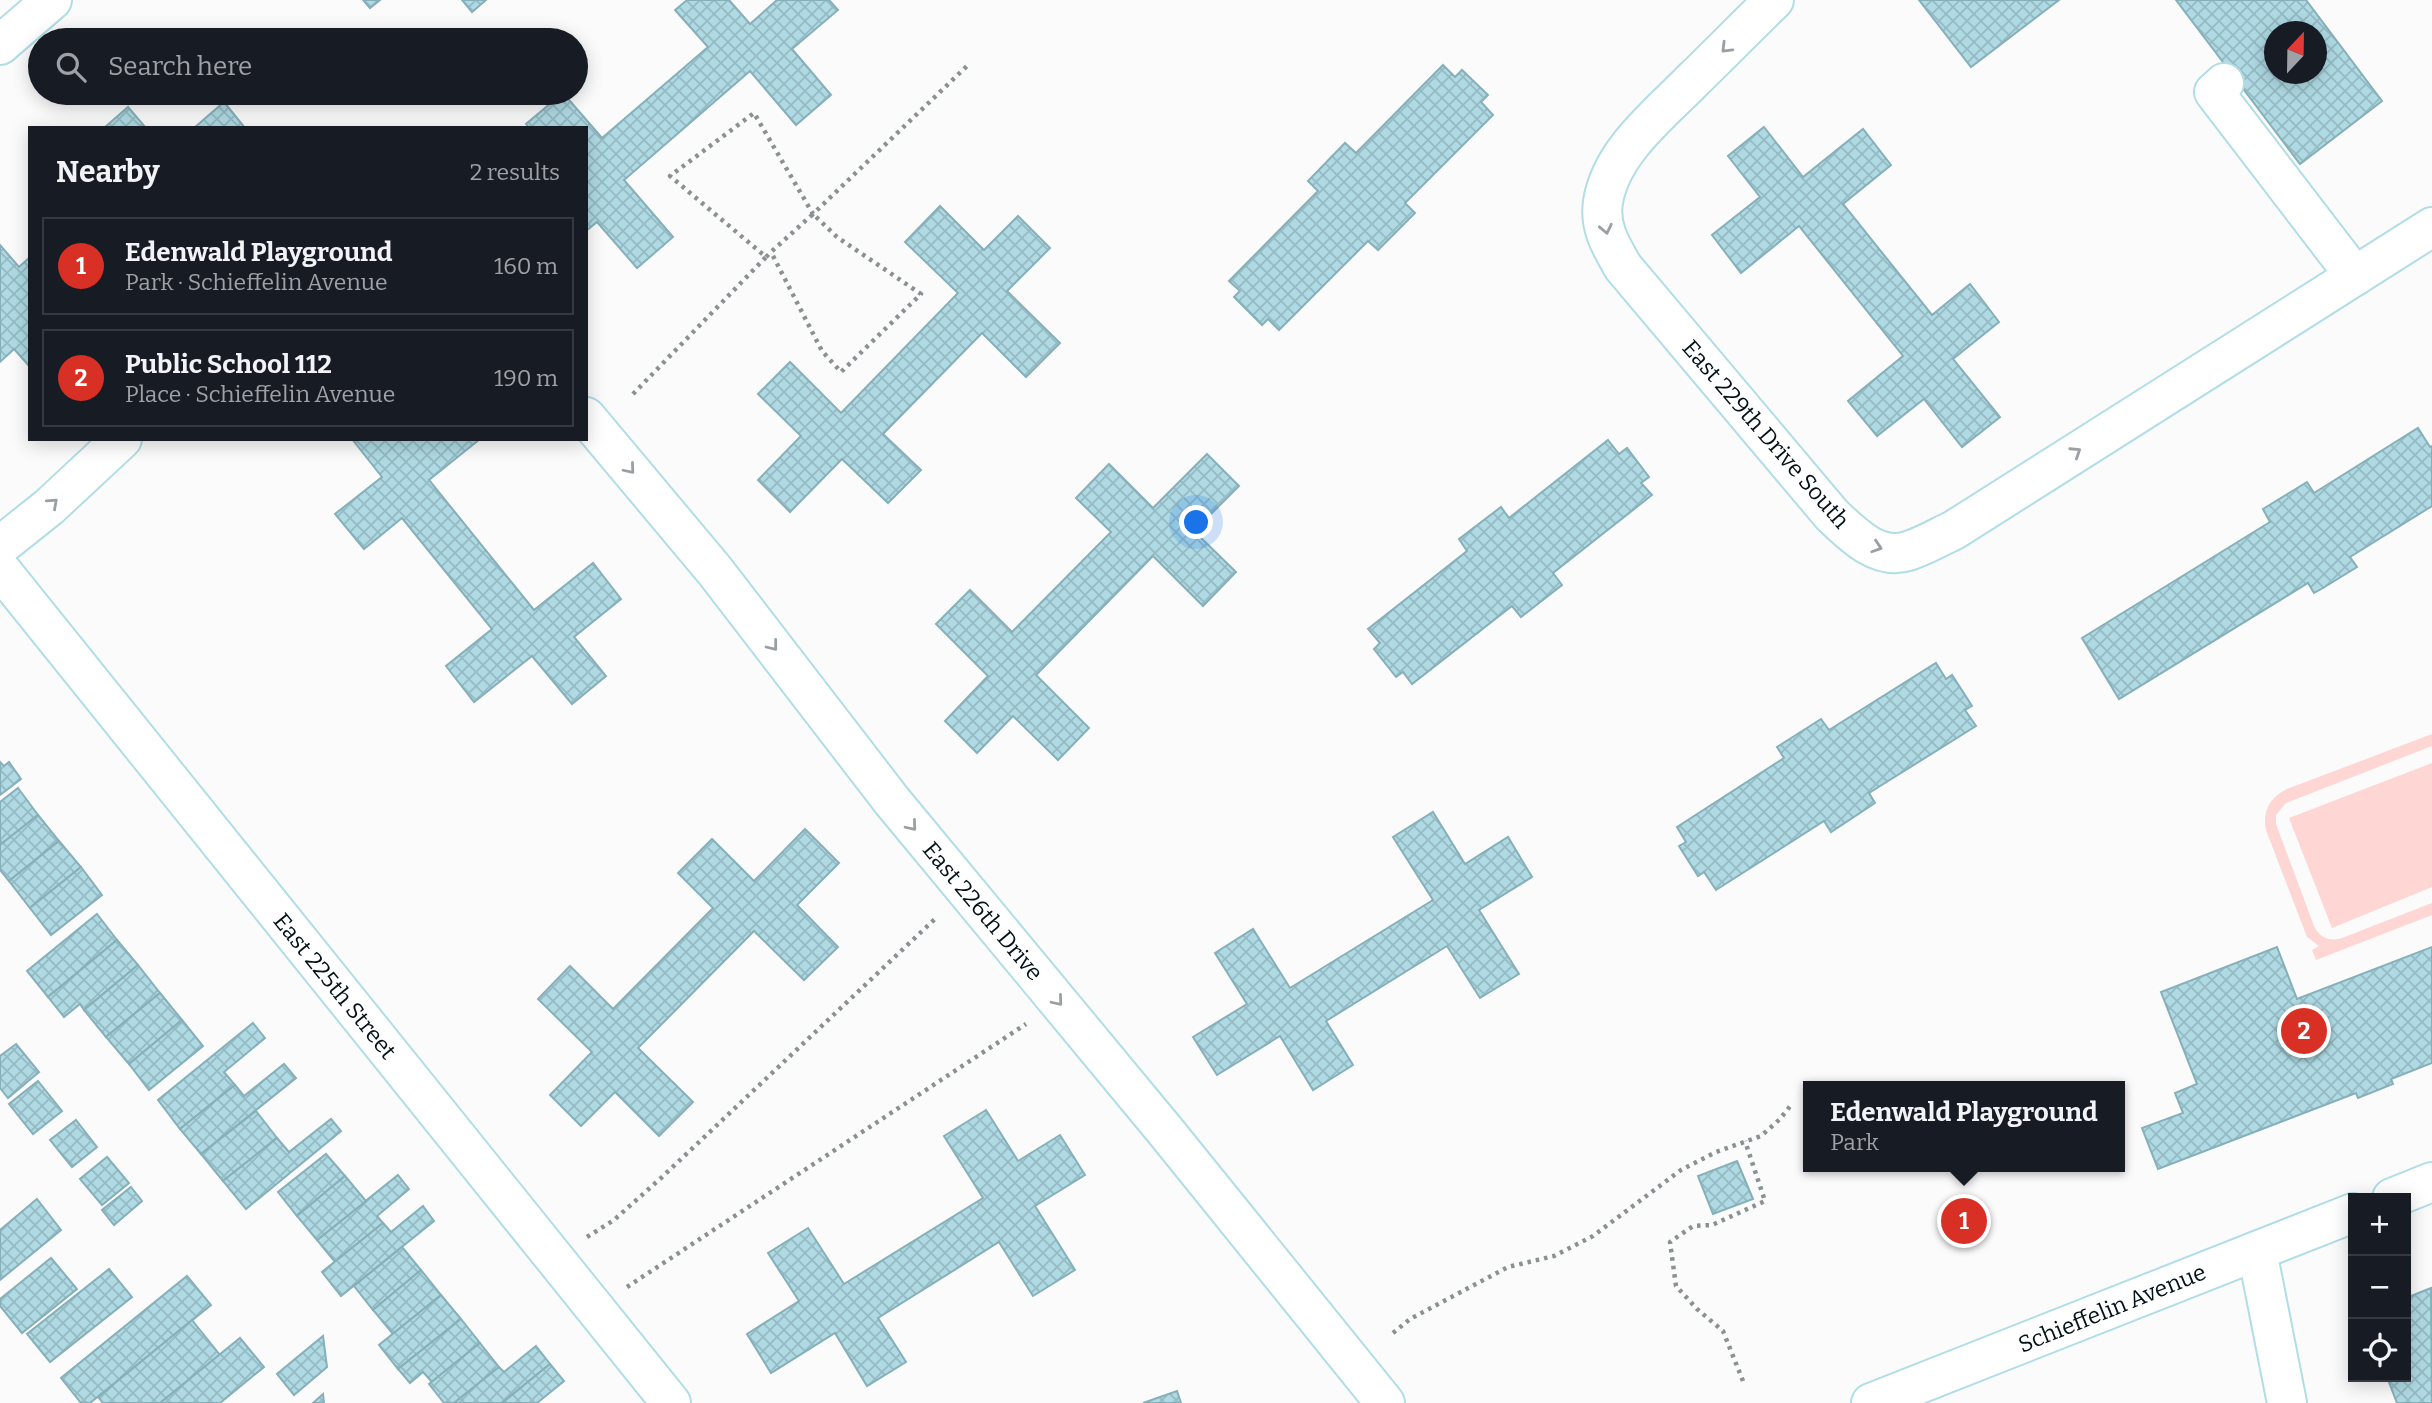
<!DOCTYPE html>
<meta charset="utf-8">
<style>
:root{--surface:#171b24;--page:#20242c;--text:#f1f3f6;--muted:#9ea1a6;--line:#363941;--accent:#d93025}
body{margin:0;font-family:Bitter,serif;background:var(--page);color:var(--text)}
.controls{position:absolute;right:21px;bottom:21px;display:grid;overflow:hidden;border-radius:0px;box-shadow:0 4px 18px #0003}
.controls button{width:63px;height:63px;display:grid;place-items:center;padding:0;border:0;border-bottom:2px solid var(--line);background:var(--surface);color:var(--text);font:35px sans-serif}
.compass{position:absolute;left:2264px;top:21px;width:63px;height:63px;border-radius:50%;background:var(--surface);box-shadow:0 4px 18px #0003;rotate:22deg}
.you{position:absolute;left:1197px;top:523px;width:24px;height:24px;margin:-18px;border:5px solid #fff;border-radius:50%;background:#1a73e8;box-shadow:0 0 0 10px #1a73e833}
.badge{display:grid;place-items:center;width:46px;height:46px;border-radius:50%;background:var(--accent);color:#fff;font-size:23px;font-weight:700}
.pin{position:absolute;translate:-50% -50%;border:4px solid #fff;box-shadow:0 2px 7px #0006}
.popup{position:absolute;left:1803px;top:1081px;width:322px;height:91px;box-sizing:border-box;display:grid;place-content:center;border-radius:0px;background:var(--surface);filter:drop-shadow(0 2px 5px #0005);font-size:23px;white-space:nowrap;color:var(--muted)}
.popup b{font-size:26px;color:var(--text)}
.popup::after{content:'';position:absolute;left:50%;top:100%;margin-left:-14px;border:14px solid transparent;border-top-color:var(--surface)}
.list{margin:0;padding:0;list-style:none}
h2{display:flex;justify-content:space-between;align-items:center;height:91px;margin:0;padding:0 28px;font-size:30px}
h2 small{font-size:23px;font-weight:400;color:var(--muted)}
.list li{display:grid;grid-template-columns:46px 1fr auto;gap:21px;align-items:center;box-sizing:border-box;height:98px;margin:0 14px 14px;padding:0 14px;border:2px solid var(--line);border-radius:0px}
.list b{display:block;font-size:26px;white-space:nowrap}
.list p{margin:0;font-size:23px;white-space:nowrap;color:var(--muted)}
.list em{font-size:23px;font-style:normal;color:var(--muted)}
.icon{flex:none;width:38px;height:38px;fill:none;stroke:currentColor;stroke-width:2;stroke-linecap:round;stroke-linejoin:round}
.map{position:relative;flex:none;width:2432px;height:1403px;overflow:hidden}
.search{position:absolute;background:var(--surface);box-shadow:0 4px 18px #0003;left:28px;top:28px;width:560px;height:77px;display:flex;align-items:center;gap:18px;box-sizing:border-box;padding:0 24px;border-radius:38px;color:var(--muted);font-size:26px}
.panel{position:absolute;background:var(--surface);box-shadow:0 4px 18px #0003;left:28px;top:126px;width:560px;height:315px;border-radius:0px}
.map>svg:first-child{display:block}
</style>
<div class="map">
<svg width="2432" height="1403" viewBox="0 0 2432 1403">
<defs>
<pattern id="building-cross-hatch" width="8" height="8" patternUnits="userSpaceOnUse" patternTransform="scale(1.75)"><rect width="8" height="8" fill="#afdae4"/><path d="M0 0l8 8M0 8l8-8" fill="none" stroke="#95bac3"/></pattern>
</defs>
<rect width="100%" height="100%" fill="#fbfbfb"/>
<!-- green -->
<g fill="#fed6d3">
<path d="M2432,734V746L2286,803L2276,815V824L2314,926C2320,938 2330,942 2342,938L2432,903V915L2316,960L2312,950L2319,946L2307,937L2266,830C2262,811 2270,797 2287,789Z"/>
<path d="M2432,763V887L2332,928L2289,818Z"/>
</g>
<!-- building -->
<g fill="url(#building-cross-hatch)" stroke="#86b0b9" stroke-width="2" fill-rule="evenodd">
<path d="M363,0H380L370,8Z"/>
<path d="M462,0H486L472,12Z"/>
<path d="M687,0H729L750,24L777,0H829L838,10L792,49L831,95L796,125L750,71L624,180L673,237L637,268L597,222L586,231V128H529L526,124L563,93L602,138L708,47L675,10Z"/>
<path d="M1919,0H2059L1971,67Z"/>
<path d="M2176,0H2306L2382,101L2300,164ZM2274,32H2316V74H2274Z"/>
<path d="M1443,65L1455,77L1462,70L1488,95L1481,102L1493,115L1405,203L1415,213L1378,250L1368,241L1279,330L1268,319L1262,325L1234,297L1240,291L1229,281L1318,191L1308,181L1345,143L1356,153Z"/>
<path d="M224,102L245,128H194Z"/>
<path d="M128,107L146,128H104Z"/>
<path d="M1764,127L1803,177L1863,129L1891,165L1843,204L1932,315L1970,284L1999,322L1953,359L2000,417L1962,447L1924,399L1877,436L1848,401L1903,356L1799,226L1741,273L1712,235L1760,197L1728,156Z"/>
<path d="M940,206L984,250L1018,216L1050,248L1007,291L1060,343L1026,377L982,333L883,434L921,470L888,503L842,459L790,512L758,480L801,436L758,394L790,362L841,413L958,293L905,242Z"/>
<path d="M0,245L19,267L30,257V367L14,349L0,362Z"/>
<path d="M2418,428L2430,447L2432,446V506L2350,557L2357,567L2323,588L2314,593L2308,583L2119,699L2082,638L2270,522L2263,509L2307,482L2314,493Z"/>
<path d="M352,439H480L429,480L534,610L593,563L621,599L574,637L606,676L572,704L532,656L474,702L446,666L492,629L402,518L364,549L335,514L382,477Z"/>
<path d="M1608,440L1619,454L1627,448L1649,477L1641,483L1652,495L1553,573L1562,585L1521,617L1512,606L1412,684L1403,672L1396,677L1374,649L1380,643L1368,629L1467,551L1459,539L1501,507L1509,518Z"/>
<path d="M1207,454L1239,486L1194,531L1236,572L1203,606L1153,556L1036,675L1089,728L1058,760L1013,716L977,753L945,721L988,676L936,624L970,590L1012,632L1111,532L1076,498L1109,464L1153,508Z"/>
<path d="M1936,663L1946,679L1952,675L1972,706L1965,710L1976,726L1869,793L1875,803L1831,832L1824,821L1716,890L1704,872L1698,876L1679,846L1686,842L1677,827L1784,758L1777,747L1821,719L1829,730Z"/>
<path d="M0,762L4,766L9,762L21,779L0,795Z"/>
<path d="M18,788L38,815L0,845V802Z"/>
<path d="M1433,812L1465,864L1508,837L1532,877L1479,910L1519,974L1480,998L1447,946L1326,1021L1353,1065L1313,1090L1280,1036L1217,1075L1193,1037L1247,1004L1215,953L1253,929L1290,988L1433,900L1393,837Z"/>
<path d="M38,815L59,841L9,881L0,870V845Z"/>
<path d="M805,829L839,863L797,905L838,947L804,980L754,931L638,1048L693,1102L659,1136L615,1092L581,1126L550,1095L592,1052L538,999L570,966L613,1009L713,908L678,873L712,839L754,881Z"/>
<path d="M59,841L81,867L30,908L9,881Z"/>
<path d="M81,867L102,895L51,935L30,908Z"/>
<path d="M97,914L117,940L48,997L27,971Z"/>
<path d="M117,940L138,965L84,1010L80,1004L64,1017L48,997Z"/>
<path d="M2277,947L2297,999L2432,947V1063L2391,1079L2393,1084L2358,1098L2356,1093L2158,1169L2142,1128L2183,1113L2175,1093L2197,1084L2161,992Z"/>
<path d="M138,965L160,993L106,1037L84,1010Z"/>
<path d="M160,993L182,1020L129,1064L106,1037Z"/>
<path d="M182,1020L203,1046L149,1090L129,1064Z"/>
<path d="M253,1023L265,1038L224,1072L235,1085L180,1129L158,1100Z"/>
<path d="M16,1044L39,1072L8,1098L0,1088V1056Z"/>
<path d="M284,1064L296,1078L201,1154L180,1129L235,1085L244,1096Z"/>
<path d="M38,1081L62,1111L33,1134L9,1104Z"/>
<path d="M986,1110L1018,1161L1060,1135L1085,1175L1035,1206L1075,1270L1033,1296L999,1242L878,1318L906,1362L867,1386L835,1333L771,1373L747,1334L799,1301L768,1253L808,1228L844,1284L983,1198L944,1136Z"/>
<path d="M256,1111L277,1138L223,1181L201,1154Z"/>
<path d="M331,1119L341,1131L246,1209L223,1181L277,1138L289,1152Z"/>
<path d="M76,1120L97,1147L72,1167L50,1140Z"/>
<path d="M326,1154L345,1176L297,1216L278,1192Z"/>
<path d="M107,1157L129,1183L102,1205L80,1179Z"/>
<path d="M1737,1161L1753,1199L1713,1214L1698,1176Z"/>
<path d="M398,1175L409,1189L377,1216L383,1223L335,1262L317,1240Z"/>
<path d="M345,1176L366,1201L317,1240L297,1216Z"/>
<path d="M131,1187L142,1201L114,1225L102,1210Z"/>
<path d="M37,1199L61,1230L0,1280V1230Z"/>
<path d="M423,1206L434,1221L341,1296L322,1272L383,1223L391,1232Z"/>
<path d="M402,1247L421,1270L373,1310L354,1286Z"/>
<path d="M51,1258L77,1289L22,1333L0,1306V1299Z"/>
<path d="M109,1269L132,1297L50,1362L27,1334Z"/>
<path d="M421,1270L441,1295L393,1334L373,1310Z"/>
<path d="M187,1276L211,1305L90,1403H81L61,1378Z"/>
<path d="M2431,1288L2432,1403H2397L2387,1377H2406V1298Z"/>
<path d="M441,1295L461,1319L398,1369L379,1345Z"/>
<path d="M461,1319L480,1343L432,1382L423,1372L410,1383L398,1369Z"/>
<path d="M192,1320L220,1355L160,1403H103L98,1397Z"/>
<path d="M323,1336L327,1367L294,1395L277,1374Z"/>
<path d="M240,1338L264,1367L220,1403H160Z"/>
<path d="M480,1343L499,1367L454,1403H444L429,1384Z"/>
<path d="M536,1346L550,1364L502,1403H454L499,1367L504,1372Z"/>
<path d="M550,1364L564,1381L537,1403H502Z"/>
<path d="M1177,1391L1181,1403H1143Z"/>
<path d="M323,1394L324,1403H313Z"/>
</g>
<g fill="none" stroke-linecap="round" stroke-linejoin="round">
<defs>
<g id="minor">
<path d="M1774,0C1747,26 1721,53 1694,79C1660,114 1611,151 1603,202C1599,227 1611,246 1623,267L1832,515C1852,534 1878,561 1908,551C1924,546 1939,537 1954,530L2432,227"/>
<path d="M0,45L52,0"/>
<path d="M2224,83L2214,92L2355,276"/>
<path d="M586,417L715,571L892,801L1167,1133L1385,1403"/>
<path d="M0,546L49,507L122,439"/>
<path d="M0,569L671,1403"/>
<path d="M2392,1198L2432,1182"/>
<path d="M2257,1251L2287,1403"/>
<path d="M1871,1403L2353,1213"/>
</g>
</defs>
<!-- minor casing -->
<use href="#minor" stroke="#b1dde6" stroke-width="42"/>
<!-- path -->
<g stroke="#8a9192" stroke-width="4.5" stroke-dasharray="3.5 5" stroke-linecap="butt">
<path d="M766,257L771,252L813,214L837,237L921,294L841,372L822,351L771,252"/>
<path d="M633,394L766,257L670,176L754,113L813,214L967,66"/>
<path d="M587,1237L614,1220L661,1178L937,917"/>
<path d="M627,1287L1026,1024"/>
<path d="M1393,1333L1410,1319L1508,1267L1554,1256L1593,1236L1681,1170L1716,1152L1761,1136L1780,1119L1791,1105"/>
<path d="M1743,1381L1723,1331L1697,1309L1676,1286L1670,1242L1693,1226L1712,1225L1765,1201L1745,1141"/>
</g>
<!-- minor -->
<use href="#minor" stroke="#fff" stroke-width="38"/>
</g>
<!-- one-way arrows -->
<defs><path id="oneway-chevron" d="M-2-3.5L2.5 0L-2 3.5" fill="none" stroke-width="1.6" stroke-linecap="round" stroke-linejoin="round" transform="scale(1.75)"/></defs>
<g stroke="#9aa0a2">
<use href="#oneway-chevron" transform="translate(1726 48) rotate(135)"/>
<use href="#oneway-chevron" transform="translate(1606 229) rotate(78)"/>
<use href="#oneway-chevron" transform="translate(2076 452) rotate(-33)"/>
<use href="#oneway-chevron" transform="translate(630 469) rotate(50)"/>
<use href="#oneway-chevron" transform="translate(53 503) rotate(-42)"/>
<use href="#oneway-chevron" transform="translate(1877 547) rotate(18)"/>
<use href="#oneway-chevron" transform="translate(773 646) rotate(52)"/>
<use href="#oneway-chevron" transform="translate(912 826) rotate(50)"/>
<use href="#oneway-chevron" transform="translate(1058 1001) rotate(50)"/>
</g>
<g text-anchor="middle" dominant-baseline="central" stroke-width="6" stroke-linejoin="round" paint-order="stroke">
<!-- street labels -->
<g font-size="23" fill="#031216" stroke="#fff">
<text transform="translate(1766 434) rotate(49)">East 229th Drive South</text>
<text transform="translate(983 911) rotate(50)">East 226th Drive</text>
<text transform="translate(335 986) rotate(51)">East 225th Street</text>
<text transform="translate(2112 1308) rotate(-22)">Schieffelin Avenue</text>
</g>
</g>
</svg>
<div class="controls">
<button>+</button>
<button>−</button>
<button><svg class="icon" aria-label="locate" viewBox="0 0 24 24"><circle cx="12" cy="12" r="6"/><path d="M12 2v4M12 18v4M2 12h4M18 12h4"/></svg></button>
</div>
<svg class="compass" viewBox="-18 -18 36 36"><path d="M0-13l5 13h-10z" fill="#e53935"/><path d="M0 13l5-13h-10z" fill="#9ea1a6"/></svg>
<div class="you"></div>
<div class="pin badge" style="left:1964px;top:1221px">1</div>
<div class="popup"><b>Edenwald Playground</b>Park</div>
<div class="pin badge" style="left:2304px;top:1031px">2</div>
<div class="search"><svg class="icon" aria-label="search" viewBox="0 0 24 24"><circle cx="10" cy="10" r="6"/><path d="M15 15l6 6"/></svg>Search here</div>
<section class="panel">
<h2>Nearby<small>2 results</small></h2>
<ul class="list">
<li><span class="badge">1</span><div><b>Edenwald Playground</b><p>Park · Schieffelin Avenue</p></div><em>160 m</em></li>
<li><span class="badge">2</span><div><b>Public School 112</b><p>Place · Schieffelin Avenue</p></div><em>190 m</em></li>
</ul>
</section>
</div>
